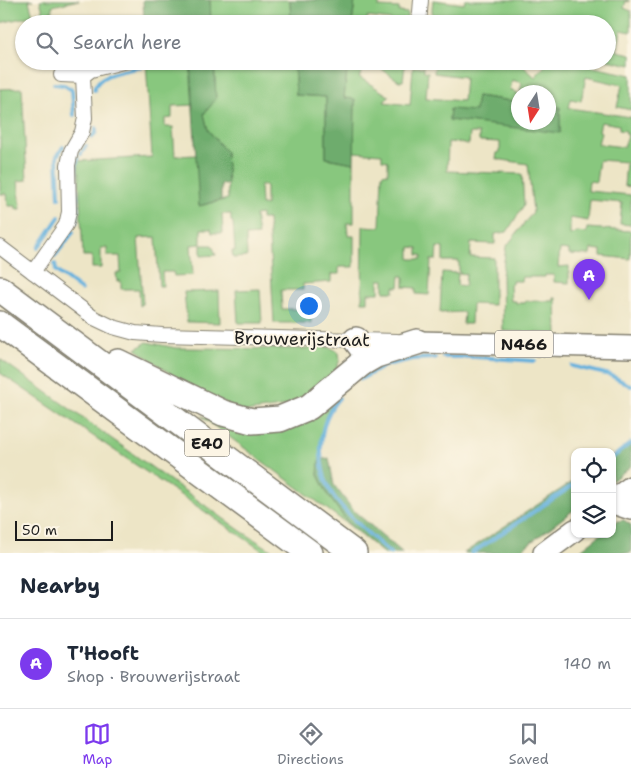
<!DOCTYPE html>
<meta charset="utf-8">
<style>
:root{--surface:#fff;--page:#f6f6f7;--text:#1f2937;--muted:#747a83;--line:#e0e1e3;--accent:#7c3aed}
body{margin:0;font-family:"Shantell Sans",sans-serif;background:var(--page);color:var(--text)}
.controls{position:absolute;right:15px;bottom:15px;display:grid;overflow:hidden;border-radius:10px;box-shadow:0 1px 4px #0004}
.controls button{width:45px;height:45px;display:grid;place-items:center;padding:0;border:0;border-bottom:1px solid var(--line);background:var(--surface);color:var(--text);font:25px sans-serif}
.compass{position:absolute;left:511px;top:85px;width:45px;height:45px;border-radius:50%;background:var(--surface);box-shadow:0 1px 4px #0004;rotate:192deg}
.scale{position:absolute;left:15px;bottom:12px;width:98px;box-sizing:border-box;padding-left:5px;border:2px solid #1c1c1c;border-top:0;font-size:14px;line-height:18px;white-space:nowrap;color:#1c1c1c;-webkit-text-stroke:4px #fcf5e5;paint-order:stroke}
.you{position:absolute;left:308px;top:305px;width:18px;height:18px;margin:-12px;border:4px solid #fff;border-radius:50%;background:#1a73e8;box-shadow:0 0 0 8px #1a73e833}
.badge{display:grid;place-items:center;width:32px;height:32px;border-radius:50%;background:var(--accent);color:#fff;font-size:16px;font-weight:700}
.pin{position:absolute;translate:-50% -41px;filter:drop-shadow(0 1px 2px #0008)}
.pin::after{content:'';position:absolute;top:26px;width:18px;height:15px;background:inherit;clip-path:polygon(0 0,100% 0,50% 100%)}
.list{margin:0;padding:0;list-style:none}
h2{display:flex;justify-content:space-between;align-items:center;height:65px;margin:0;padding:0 20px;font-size:21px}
h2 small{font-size:16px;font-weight:400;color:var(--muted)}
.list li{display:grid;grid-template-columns:32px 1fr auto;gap:15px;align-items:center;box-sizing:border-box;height:90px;padding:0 20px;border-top:1px solid var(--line)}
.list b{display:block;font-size:19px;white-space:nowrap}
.list p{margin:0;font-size:16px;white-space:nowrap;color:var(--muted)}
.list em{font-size:16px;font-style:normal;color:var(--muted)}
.icon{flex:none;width:28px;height:28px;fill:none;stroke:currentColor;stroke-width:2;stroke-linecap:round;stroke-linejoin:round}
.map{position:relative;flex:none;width:631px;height:553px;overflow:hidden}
.search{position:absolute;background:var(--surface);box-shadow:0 1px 4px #0004;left:15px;right:15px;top:15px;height:55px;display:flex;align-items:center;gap:12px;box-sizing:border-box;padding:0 18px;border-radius:28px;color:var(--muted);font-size:19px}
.sheet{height:155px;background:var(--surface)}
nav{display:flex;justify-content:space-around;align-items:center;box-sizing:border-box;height:70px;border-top:1px solid var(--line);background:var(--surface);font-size:14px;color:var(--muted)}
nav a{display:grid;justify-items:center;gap:2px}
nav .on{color:var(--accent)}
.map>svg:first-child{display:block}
</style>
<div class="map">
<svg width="631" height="553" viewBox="0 0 631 553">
<rect width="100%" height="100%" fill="#fcf5e5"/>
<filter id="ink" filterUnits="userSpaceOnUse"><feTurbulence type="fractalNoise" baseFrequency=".02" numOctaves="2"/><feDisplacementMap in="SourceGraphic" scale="10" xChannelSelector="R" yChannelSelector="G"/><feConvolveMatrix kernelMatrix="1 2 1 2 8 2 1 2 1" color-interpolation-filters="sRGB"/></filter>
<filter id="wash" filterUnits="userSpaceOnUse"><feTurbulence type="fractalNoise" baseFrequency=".0096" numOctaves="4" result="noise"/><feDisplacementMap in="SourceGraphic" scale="20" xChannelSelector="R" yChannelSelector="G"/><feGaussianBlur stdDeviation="1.12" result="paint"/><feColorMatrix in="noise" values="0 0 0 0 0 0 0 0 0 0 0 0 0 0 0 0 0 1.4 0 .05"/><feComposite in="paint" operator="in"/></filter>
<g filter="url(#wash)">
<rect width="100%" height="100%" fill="#ede5c6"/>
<!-- green -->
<g fill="#88c77e" stroke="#52724d" fill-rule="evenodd">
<path d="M0,0H33L29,1L33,15L43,12L40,0H79L52,6L53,11L0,23Z"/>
<path d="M210,0H290L291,24H211Z"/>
<path d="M355,0H379V7L399,8V12L408,13L405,24H391V20L367,17L366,24H352Z"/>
<path d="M433,0L464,4L465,0H629V2L626,1L624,8L631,11V32L621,30L617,51L631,54V65L607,60V24H463L447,22V24H434L432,10Z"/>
<path d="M146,61H190L194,105L172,106V118L165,119V127H173L175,156L197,155L199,206L228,199L226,152L208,130L204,114L216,99L214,61H294L296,95L326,97V158L354,163V223H347L348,236H354V267H339V274H331V282L303,284V290H281L282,309H302L303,314H311V323H274L268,219H261V214L255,215L258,235L246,236L247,257L233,258L232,251H235L233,222L231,221V214H222L223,233H212L211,229H201V244L191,245L193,275L174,276L173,272H162L163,286H159L156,237L138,238L143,304L140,306L139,289H121V281H117L116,273H121L120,256H107V248H101V268H92V256H83L78,161L152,157ZM260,185H266V205H261Z"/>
<path d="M348,61H369L359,77L389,96L384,102L410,105L413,67H424V71L428,72L426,98L463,101L465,77L434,73L435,61H526L523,66L535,77L549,61H580L579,64L631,75V110L617,107L622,85L586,77L581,101L571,99L569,108L631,117V187L624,186L626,162L599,160L596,182L589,181L588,191L631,195V225L620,224L622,203L590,200L588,221L570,218V235L577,232L586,233L587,228L631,231L630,259L601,256V250L591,249L590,255L569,254V250L560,249L558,267L569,266V283L554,282V275H545V277H522L521,281H512V284H510L511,301H516V303H525V301H554V298H556L557,334L503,331L502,275L506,247L533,212L528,164L496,159L497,153L500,152V142L479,141V133H470L469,144L448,142L447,171L522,174L524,205L507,232L495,234V244L471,243L470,257L494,258V305L472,304L471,324H463L464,312L440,313L442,272L458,273L457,285L465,286L466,274L459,273V261H443V248L437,247L436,260H431L429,295L416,294V288L404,287V276H400L399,287H394V292H384V280H379V293H368V302H362L363,226L380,227L382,174L388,173V161L382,160V154L354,152L355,100L344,98ZM512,80L522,83L520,92H548L549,106L560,108V132L449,120L450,109L475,112L477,96L518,102V93L510,90ZM601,122L619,125V130L626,131V134L628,135L624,147L598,144L601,132L599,131ZM410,247L418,248V255H422V259H410Z"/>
<path d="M370,61H403L405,65L403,81H399Z"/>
<path d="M22,88L27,180L18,181L21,209H16V206H8L7,194H0V89Z"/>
<path d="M201,245H212L216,255L201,256Z"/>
<path d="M260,289L262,323H238L236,290Z"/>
<path d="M219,291L220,323L187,322L184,292Z"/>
<path d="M147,342L176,348L307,349C320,346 329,344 339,353L340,360L333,375L302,404L245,412L182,382L136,349Z"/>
<path d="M0,359L241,531L276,553H266L0,373Z"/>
<path d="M334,396L325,418L318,475L328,495L350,526L201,416L244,427Z"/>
</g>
<!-- forest -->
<g fill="#6eac6d" stroke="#456444">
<path d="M143,0H210L211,24H144Z"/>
<path d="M290,0H355L352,24H291Z"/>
<path d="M190,61H214L216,99L204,114L208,130L226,152L228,184H221V200L199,206Z"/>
<path d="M294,61H348L344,98L355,99L354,163L326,158V97L296,95Z"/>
<path d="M477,96L518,102V122H548L549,106L560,107V133L449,120L450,109L475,111Z"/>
<path d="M631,443V466L612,481V456Z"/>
<path d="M329,458L334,485L354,511L403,553H383L350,526L328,495L318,475L319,460Z"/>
<path d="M575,480V509L517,553H464Z"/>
<path d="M624,520L631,525V553H577L601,534H612V525L618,521Z"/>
</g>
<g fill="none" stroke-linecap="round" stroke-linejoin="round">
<!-- stream -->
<g stroke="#63b0dd" stroke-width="4">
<path d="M75,64L86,62"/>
<path d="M54,84L64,85L72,90L74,115"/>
<path d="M94,90C98,72 126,71 141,67L142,61"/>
<path d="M92,137L96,132V128"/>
<path d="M81,154L86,146"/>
<path d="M59,198L57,156L63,147"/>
<path d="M76,222C80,202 71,176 78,158"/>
<path d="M38,248L59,217"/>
<path d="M55,256L73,232"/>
<path d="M55,264L56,271L81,290"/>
<path d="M443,357H475L535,361"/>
<path d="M572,366L610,375L631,386"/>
<path d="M361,379L386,365L413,359L435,358"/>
<path d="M339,398C317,422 316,465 331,492C340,509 375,540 390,553"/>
<path d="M612,458L631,443"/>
<path d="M472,553L575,484"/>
</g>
</g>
</g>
<g filter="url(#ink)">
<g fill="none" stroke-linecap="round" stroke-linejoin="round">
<defs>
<g id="minor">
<path d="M419,24L421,0"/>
<path d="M61,75L83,76"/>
<path d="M0,247L94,318L113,327L135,333L162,335L397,341"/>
<path d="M33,272L66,225L69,212L68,165L71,151L82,132L85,118L83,76L91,70L127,61"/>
</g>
<g id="primary">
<path d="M417,342L631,347"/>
<path d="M612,501L631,487"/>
<path d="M544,553L575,530"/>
</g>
<g id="motorway">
<path d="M0,289L354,553"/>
<path d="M0,324L310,553"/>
<path d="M356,340L365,352L362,363"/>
<path d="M118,362L223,413L252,421L280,419L309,407L362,363L376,355L417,342"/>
<path d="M613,501L631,507"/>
</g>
</defs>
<!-- minor casing -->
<use href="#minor" stroke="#848071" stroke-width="16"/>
<!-- primary casing -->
<use href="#primary" stroke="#848071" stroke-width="24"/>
<!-- motorway casing -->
<use href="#motorway" stroke="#848071" stroke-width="28"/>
<!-- minor -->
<use href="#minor" stroke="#fff" stroke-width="14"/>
<!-- primary -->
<use href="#primary" stroke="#fff" stroke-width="21"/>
<!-- motorway -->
<use href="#motorway" stroke="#fff" stroke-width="25"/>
</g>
</g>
<g text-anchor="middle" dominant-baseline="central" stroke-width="4" stroke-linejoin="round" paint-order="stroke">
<!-- shield labels -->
<g fill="#fcf5e5" stroke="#5f5d58" stroke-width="1">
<rect x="495" y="330.5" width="58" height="27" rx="4"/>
<rect x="184.5" y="429.5" width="45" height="27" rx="4"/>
</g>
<g font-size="16" font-weight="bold" fill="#1c1c1c">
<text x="524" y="344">N466</text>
<text x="207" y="443">E40</text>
</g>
<!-- street labels -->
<g font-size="18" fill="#1c1c1c" stroke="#fcf5e5">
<text transform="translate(302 339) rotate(1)">Brouwerijstraat</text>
</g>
</g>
</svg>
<div class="controls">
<button><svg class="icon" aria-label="locate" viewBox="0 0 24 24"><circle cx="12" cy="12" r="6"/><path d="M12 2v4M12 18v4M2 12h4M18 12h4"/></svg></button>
<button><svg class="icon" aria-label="layers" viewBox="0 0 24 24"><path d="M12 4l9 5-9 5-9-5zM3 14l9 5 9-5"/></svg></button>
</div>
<svg class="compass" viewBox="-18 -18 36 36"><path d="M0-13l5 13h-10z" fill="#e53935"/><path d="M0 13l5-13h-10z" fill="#747a83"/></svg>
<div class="scale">50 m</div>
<div class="you"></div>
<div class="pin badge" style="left:589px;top:300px">A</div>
<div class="search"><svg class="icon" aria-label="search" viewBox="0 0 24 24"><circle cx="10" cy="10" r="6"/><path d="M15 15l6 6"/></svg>Search here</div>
</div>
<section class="sheet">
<h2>Nearby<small></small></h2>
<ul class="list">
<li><span class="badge">A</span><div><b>T'Hooft</b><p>Shop · Brouwerijstraat</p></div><em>140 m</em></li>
</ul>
</section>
<nav>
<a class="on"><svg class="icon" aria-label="map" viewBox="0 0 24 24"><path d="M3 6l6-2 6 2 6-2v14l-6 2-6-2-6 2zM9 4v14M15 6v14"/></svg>Map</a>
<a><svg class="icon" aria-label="directions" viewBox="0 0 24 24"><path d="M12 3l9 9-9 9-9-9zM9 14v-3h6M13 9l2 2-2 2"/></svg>Directions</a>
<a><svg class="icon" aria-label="saved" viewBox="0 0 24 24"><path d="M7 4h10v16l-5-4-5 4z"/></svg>Saved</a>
</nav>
